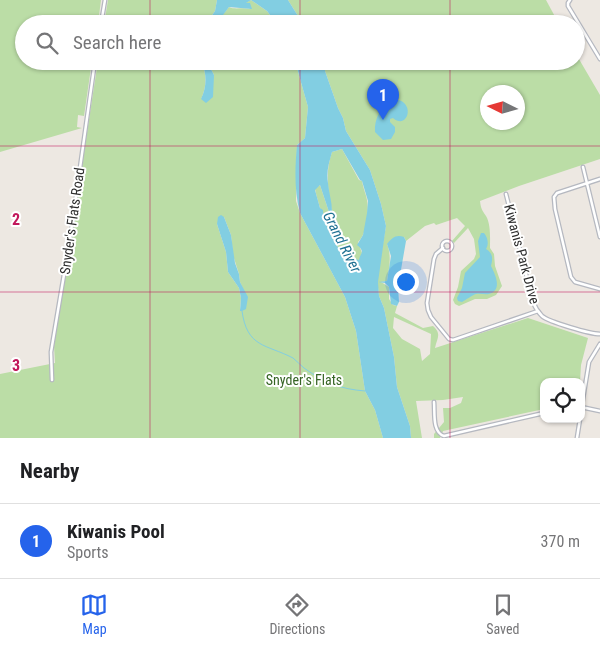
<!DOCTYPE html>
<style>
:root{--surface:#fff;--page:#f2f2f2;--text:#202124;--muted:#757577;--line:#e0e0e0;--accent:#2563eb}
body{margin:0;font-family:"Roboto Condensed",sans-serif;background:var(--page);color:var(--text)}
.controls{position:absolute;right:15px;bottom:15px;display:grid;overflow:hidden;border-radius:10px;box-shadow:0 1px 4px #0004}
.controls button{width:45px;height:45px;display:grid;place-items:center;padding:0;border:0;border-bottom:1px solid var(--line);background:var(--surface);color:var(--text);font:25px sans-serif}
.compass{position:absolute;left:480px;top:85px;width:45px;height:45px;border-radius:50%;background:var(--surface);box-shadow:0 1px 4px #0004;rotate:275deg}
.you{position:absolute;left:405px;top:281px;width:18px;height:18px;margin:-12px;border:4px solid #fff;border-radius:50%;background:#1a73e8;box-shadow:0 0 0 8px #1a73e833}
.badge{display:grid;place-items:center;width:32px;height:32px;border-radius:50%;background:var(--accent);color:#fff;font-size:16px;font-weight:700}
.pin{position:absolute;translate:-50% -41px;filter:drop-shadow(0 1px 2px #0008)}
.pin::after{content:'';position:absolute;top:26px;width:18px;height:15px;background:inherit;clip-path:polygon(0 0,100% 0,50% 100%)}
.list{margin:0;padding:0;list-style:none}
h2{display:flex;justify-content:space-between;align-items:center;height:65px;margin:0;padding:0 20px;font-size:21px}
h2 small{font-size:16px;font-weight:400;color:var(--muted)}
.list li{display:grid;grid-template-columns:32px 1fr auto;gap:15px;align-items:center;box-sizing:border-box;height:75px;padding:0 20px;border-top:1px solid var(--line)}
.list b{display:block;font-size:19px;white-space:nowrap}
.list p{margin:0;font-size:16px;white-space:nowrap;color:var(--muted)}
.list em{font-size:16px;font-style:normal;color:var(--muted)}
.icon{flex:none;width:28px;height:28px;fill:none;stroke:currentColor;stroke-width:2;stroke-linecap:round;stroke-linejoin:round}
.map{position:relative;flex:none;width:600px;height:438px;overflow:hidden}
.search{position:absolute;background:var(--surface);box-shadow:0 1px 4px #0004;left:15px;right:15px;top:15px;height:55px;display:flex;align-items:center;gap:12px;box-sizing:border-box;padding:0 18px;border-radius:28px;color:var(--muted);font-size:19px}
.sheet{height:140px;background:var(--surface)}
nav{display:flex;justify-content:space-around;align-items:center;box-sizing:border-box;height:70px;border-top:1px solid var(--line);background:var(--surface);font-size:14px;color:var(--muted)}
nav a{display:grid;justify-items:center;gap:2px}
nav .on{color:var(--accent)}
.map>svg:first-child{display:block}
</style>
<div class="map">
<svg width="600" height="438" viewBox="0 0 600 438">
<rect width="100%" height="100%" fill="#ede8e2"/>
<!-- green -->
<g fill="#bbdda6" fill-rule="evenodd">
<path d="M0,0H101L98,24H24V61H92L84,116L78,115L77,127L82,128L0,152Z"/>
<path d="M108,0H217L215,11L206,24H104Z"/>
<path d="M251,0L267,11L277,24H215L229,7C235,10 242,7 250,9L245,3Z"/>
<path d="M288,0H546L559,24H303Z"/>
<path d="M576,54L600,95V159L519,186L480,201C481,209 482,210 486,216C491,224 490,239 490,248L494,254L495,266L502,286L496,295L487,299H475L459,306L455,304L453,300L458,287L461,271L474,259L476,254L474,239L468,228L454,243L452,241L465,226L457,218L436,225L434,223L425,226L406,241L404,237L387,244C392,257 389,268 387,281L381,282L389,287V299L393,305L397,306L395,313L423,328L433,326C442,334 437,338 435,348L528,318L588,338L581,365L580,382H544V409L443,431L440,438H434V434L444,422L443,408H450L461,403L463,397L443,400L416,401L422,438H411L410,426L397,387L394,357L384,308L379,296L377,279L386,226L381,204L370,170L346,131L343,118L338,108L325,71V61H576ZM488,92H518V122H488ZM394,317L431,334L430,354L422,361L420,349L402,339L393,328Z"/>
<path d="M98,61H201C207,74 207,86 201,99L214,75L207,61H295L308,107L305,138L297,145L296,188V201L300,213L345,297L356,331L365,391L375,410L383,438H0V374L55,363L54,346ZM224,217L231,235L233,255L239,274L240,282L247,297L240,310L241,298L239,288L228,272L226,252L217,224Z"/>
<path d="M342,149L359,180L362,181C363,188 366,194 367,200C369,212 367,234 358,242L362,253L360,260C356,260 351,260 348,258C332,247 319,208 315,189L320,185L330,215L333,217C329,194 324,175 332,152Z"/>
</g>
<!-- water -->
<g fill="#82cee2" fill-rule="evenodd">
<path d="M217,0H288L303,24H277L267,11L251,0L246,3H250L252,9L229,7L217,23L206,24L215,11Z"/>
<path d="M201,61H207L214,75L213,97L206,103L201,99C207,86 207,74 201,61Z"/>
<path d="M295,61H325V71L338,108L343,118L346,131L370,170L381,204L386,226L378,282L387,281L391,256L387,244C392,238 396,234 404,237L406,241L398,287L399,302L397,306L391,304L389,287L385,283L378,282L379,296L384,308L394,357L397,387L410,426L411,438H383L375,410L365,391L356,331L345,297L300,213C294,191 295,167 297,145L305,138L308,107ZM342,149L360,180L362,181L368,201L367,213L363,235L357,245C366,252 360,253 359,260C354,258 353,261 348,259C338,252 323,222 323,210L320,208L315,190L320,185L331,218C334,207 329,195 328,183C326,172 329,163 332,152Z"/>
<path d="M393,99C417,100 408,131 393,118L390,119V122L395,127V132L391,139L383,140L375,132C374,119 381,105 393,99Z"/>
<path d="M221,215L224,217L231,235L235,263L239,274L240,282L248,297L246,309L242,311H240L241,298L239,288L228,272L226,252L217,224L218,217Z"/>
<path d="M481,233H484C488,238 489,244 486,249C493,253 493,259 491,266C495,274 503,290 489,294C485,295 480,293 476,294C472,295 466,300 462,302L458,301L457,298L462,288L465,273L480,257L478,241Z"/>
</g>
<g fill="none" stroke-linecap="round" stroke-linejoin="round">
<!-- stream -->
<path stroke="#82cee2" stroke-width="1" d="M242,311C247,348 266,344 293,358C297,361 300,365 304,368C325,383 340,389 365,391"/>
<defs>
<g id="minor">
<path d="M570,0L568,3V6L600,59"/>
<path d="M101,24L105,0"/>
<path d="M583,167L600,237"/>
<path d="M600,179L557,193L554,197L555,209L571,277L575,282L600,289"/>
<path d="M506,194L533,302C535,307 538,312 542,316C549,322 590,334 600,334"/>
<circle cx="447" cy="246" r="5"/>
<path d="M443,248L436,254L434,259L427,303L428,310L431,317L449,339L453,340L538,311"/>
<path d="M52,380L51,352L70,239L95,61"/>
<path d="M434,402C435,413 432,432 444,436L544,413"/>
<path d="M581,407L600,411"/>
<path d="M581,411L589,362L600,344"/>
<path d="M577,438L580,419"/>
</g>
</defs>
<!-- minor casing -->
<use href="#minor" stroke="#b5b8c0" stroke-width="5"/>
<!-- minor -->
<use href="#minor" stroke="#fff" stroke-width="2.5"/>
</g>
<!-- grid -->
<path fill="none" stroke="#c2185b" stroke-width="1" stroke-opacity="0.55" d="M150,0V24M300,0V24M450,0V24M150,61V438M300,61V438M450,61V438M0,146H600M0,292H600"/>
<g text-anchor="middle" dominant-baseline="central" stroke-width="4" stroke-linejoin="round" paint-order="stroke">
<!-- street labels -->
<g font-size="14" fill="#2e2e2e" stroke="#fff">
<text transform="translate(72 221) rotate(-82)">Snyder's Flats Road</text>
<text transform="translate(522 254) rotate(75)">Kiwanis Park Drive</text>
</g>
<!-- park labels -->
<g font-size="14" fill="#356424" stroke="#fff">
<text x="304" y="380">Snyder's Flats</text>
</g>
<!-- water labels -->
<g font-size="15" font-style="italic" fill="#1e7092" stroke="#fff">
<text transform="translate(342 242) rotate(63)">Grand River</text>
</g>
</g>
<g font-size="16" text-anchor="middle" font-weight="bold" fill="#c2185b" stroke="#fff" stroke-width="4" stroke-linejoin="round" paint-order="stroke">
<text x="16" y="225">2</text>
<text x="16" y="371">3</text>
</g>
</svg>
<div class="controls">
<button><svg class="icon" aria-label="locate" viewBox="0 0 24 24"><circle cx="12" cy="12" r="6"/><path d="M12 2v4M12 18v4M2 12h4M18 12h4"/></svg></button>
</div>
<svg class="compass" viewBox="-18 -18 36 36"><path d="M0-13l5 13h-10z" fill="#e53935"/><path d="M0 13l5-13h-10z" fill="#757577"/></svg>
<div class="you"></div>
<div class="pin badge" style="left:383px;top:120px">1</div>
<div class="search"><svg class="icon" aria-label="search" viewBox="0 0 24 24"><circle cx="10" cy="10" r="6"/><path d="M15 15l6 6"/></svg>Search here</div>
</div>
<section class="sheet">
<h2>Nearby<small></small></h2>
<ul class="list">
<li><span class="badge">1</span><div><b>Kiwanis Pool</b><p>Sports</p></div><em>370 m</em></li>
</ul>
</section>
<nav>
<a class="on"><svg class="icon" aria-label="map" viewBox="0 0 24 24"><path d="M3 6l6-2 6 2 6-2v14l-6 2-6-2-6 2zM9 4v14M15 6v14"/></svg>Map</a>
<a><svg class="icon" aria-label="directions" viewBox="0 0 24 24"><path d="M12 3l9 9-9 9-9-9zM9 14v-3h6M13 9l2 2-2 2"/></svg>Directions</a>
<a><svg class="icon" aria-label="saved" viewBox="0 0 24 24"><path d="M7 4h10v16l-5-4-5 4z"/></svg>Saved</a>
</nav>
